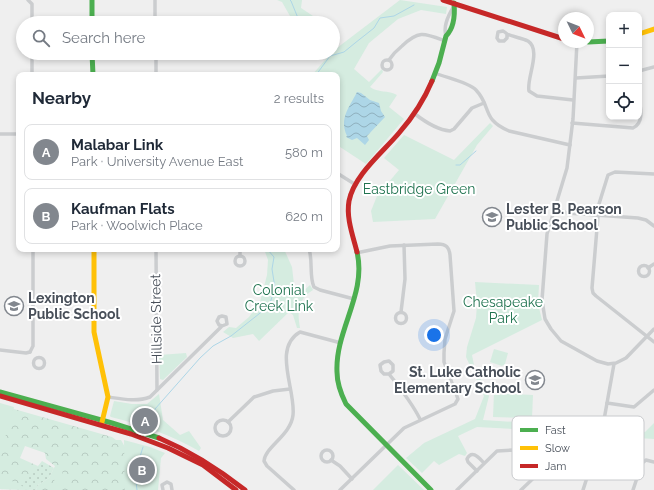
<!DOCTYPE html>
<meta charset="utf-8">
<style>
:root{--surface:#fff;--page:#f6f6f7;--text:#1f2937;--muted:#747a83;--line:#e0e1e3;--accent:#82878e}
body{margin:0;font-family:Raleway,sans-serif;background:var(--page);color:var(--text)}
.controls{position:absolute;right:12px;top:12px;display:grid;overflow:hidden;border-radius:8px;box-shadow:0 2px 6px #0003}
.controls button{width:36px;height:36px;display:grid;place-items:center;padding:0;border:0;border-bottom:1px solid var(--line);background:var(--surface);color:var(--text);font:20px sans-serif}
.compass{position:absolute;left:558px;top:12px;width:36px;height:36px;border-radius:50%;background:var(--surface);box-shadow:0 2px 6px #0003;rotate:133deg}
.you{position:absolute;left:434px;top:335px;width:14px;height:14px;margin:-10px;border:3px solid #fff;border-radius:50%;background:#1a73e8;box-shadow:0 0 0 6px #1a73e833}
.badge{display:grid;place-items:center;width:26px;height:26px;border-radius:50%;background:var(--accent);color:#fff;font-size:13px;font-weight:700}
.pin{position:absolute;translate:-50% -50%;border:2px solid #fff;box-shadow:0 1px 4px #0006}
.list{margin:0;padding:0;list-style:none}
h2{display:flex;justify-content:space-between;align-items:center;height:52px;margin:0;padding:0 16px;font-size:17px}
h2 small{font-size:13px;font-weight:400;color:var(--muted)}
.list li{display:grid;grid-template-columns:26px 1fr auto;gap:12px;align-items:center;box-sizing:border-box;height:56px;margin:0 8px 8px;padding:0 8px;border:1px solid var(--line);border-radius:8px}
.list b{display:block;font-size:15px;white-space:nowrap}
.list p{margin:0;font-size:13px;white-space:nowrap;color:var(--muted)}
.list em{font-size:13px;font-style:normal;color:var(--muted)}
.icon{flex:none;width:22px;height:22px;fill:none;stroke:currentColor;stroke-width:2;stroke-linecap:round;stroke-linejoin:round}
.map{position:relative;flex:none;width:654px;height:490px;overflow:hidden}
.search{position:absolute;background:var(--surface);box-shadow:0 2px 6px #0003;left:16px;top:16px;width:324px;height:44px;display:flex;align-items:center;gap:10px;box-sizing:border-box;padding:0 14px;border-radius:22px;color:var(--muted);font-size:15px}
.panel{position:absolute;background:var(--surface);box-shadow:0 2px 6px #0003;left:16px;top:72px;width:324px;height:180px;border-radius:8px}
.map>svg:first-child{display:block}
</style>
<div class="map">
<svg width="654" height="490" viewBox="0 0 654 490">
<defs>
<pattern id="grass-dots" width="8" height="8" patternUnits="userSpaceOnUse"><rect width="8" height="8" fill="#d5ece0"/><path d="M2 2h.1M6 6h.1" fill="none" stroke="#b8ccc2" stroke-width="1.8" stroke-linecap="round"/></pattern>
<pattern id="forest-crowns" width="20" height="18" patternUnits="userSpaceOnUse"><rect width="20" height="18" fill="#d5ece0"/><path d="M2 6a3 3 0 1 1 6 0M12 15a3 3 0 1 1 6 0" fill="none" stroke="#b8ccc2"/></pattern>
<pattern id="water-waves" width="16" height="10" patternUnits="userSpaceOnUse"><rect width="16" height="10" fill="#add6e7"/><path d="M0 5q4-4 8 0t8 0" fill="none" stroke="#8fb0be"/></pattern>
</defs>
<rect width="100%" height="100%" fill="#efefef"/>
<!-- grass -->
<path fill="url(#grass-dots)" d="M42,461L54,468L49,478L38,485L36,490L0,489V480L38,466Z"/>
<!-- forest -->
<path fill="url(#forest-crowns)" d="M0,405L112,437L116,440H121L131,458L143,490H36L38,485L49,478L55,466L46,459L45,453L25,446L20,458L38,466L15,487L0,480Z"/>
<!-- green -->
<g fill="#d5ece0">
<path d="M277,0H302L301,8L313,16L312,23H294L282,2Z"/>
<path d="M400,0L447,7L446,14L421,10L398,19L369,43L354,69L369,82L382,69L383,72L370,87C377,93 389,90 397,95L389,107L404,119L366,164L337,145V75H312L331,53H333V51Z"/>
<path d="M490,123L493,126L477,145L435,219L373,222L371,211L377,196L399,170L384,158L404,135L454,160Z"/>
<path d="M264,249H284L292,267L295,293L298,296L310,285L313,290C298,299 297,311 300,328H297L293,315L289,312L259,341L253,334L233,338L223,332L229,327L236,328L249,317L260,302L267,275L268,260Z"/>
<path d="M475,282L539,285L538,304L542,320L472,355L474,365L489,396L483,420L597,427L595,438L578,432L572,448L554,449L551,451L547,448L550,444L552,431L477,427L458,436L467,453L465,456L459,454L439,465L434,461L422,473L406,458L424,443L475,419L484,396L466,357L467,347L476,318L477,304Z"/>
<path d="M494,349L508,353L505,364L502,366L490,362Z"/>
<path d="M186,353L187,357L163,380L160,379L159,355Z"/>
<path d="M494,393L533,395L532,418L493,417Z"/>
<path d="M159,394L163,420L180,435L189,431L201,448L199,451C171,435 142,425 111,417L110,416L114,401L132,404H147Z"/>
<path d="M0,403L14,407L0,455Z"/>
<path d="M654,423V439L606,436L608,428L645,432Z"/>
<path d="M124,440L150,447L165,453L161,458L158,490H125Z"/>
<path d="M398,465L424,490H373Z"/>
<path d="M62,469L64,485L55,486L53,470Z"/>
<path d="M0,475L30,490L0,489Z"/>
</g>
<!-- water -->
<path fill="url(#water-waves)" d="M357,92L361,93L370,100L379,103L381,111L385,117L367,136L369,140L365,145L357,138L352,140L346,137L347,136C339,118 349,108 357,92Z"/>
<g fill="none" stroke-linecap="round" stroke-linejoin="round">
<!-- stream -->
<g stroke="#add6e7" stroke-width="1">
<path d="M290,0L291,1L300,23"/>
<path d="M326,53L330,56"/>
<path d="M316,75L330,56L344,52L355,43L374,28L380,18L394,16L414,5"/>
<path d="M456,165H460L476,151"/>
<path d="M150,424L155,409L200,358L213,346L231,336L269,306L275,288L272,269L274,257L267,249"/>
<path d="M137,490L135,473L143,447"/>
</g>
<!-- street -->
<g stroke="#cbcdcf" stroke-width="3.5">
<path d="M28,0L32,4V23"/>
<path d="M155,0V23"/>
<path d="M507,34V38L504,41H499L497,38L498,32L503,31C505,32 506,33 507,34C513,37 522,38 528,41C542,50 526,79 529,91L537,96L573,100"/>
<path d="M446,36C443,27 449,14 454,6"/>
<path d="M577,42L573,119L567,168L547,234L542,300L545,319L551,329L561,341L597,361L608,364L616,363L626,358L654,329"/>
<path d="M156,53V75"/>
<path d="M297,53L302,57L305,58L308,56L309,53"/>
<circle cx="387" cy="65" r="5"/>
<path d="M389,60C393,54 397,50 402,46C419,30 424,33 445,41"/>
<path d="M639,71L654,67"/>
<path d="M435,73C447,78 468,82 476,90C492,107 481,119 509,131L570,145"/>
<path d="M32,75V53"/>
<path d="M576,78L609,76"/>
<path d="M415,114C424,121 438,130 450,131L454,129L472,108L484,103"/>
<path d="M572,123L633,128C644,123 641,109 639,99"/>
<path d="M0,134H19"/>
<path d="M337,173L356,185"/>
<path d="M654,174L615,172L608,175L599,204L592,288L593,293L596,296L654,342"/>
<path d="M555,208L567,213L638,218L646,220L654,226"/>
<path d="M156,249L157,390"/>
<path d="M309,249C313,261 309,276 314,287L320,290L354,299"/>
<circle cx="240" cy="261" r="5"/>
<path d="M240,256V249"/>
<circle cx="644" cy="271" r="5.5"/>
<path d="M648,268L654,264"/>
<path d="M401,312L405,279L404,245"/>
<circle cx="401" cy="318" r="5.5"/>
<path d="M0,350L26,353L30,352"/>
<path d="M30,352L33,346V249"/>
<circle cx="39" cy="363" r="5.5"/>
<path d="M389,374L393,371V365L389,361L384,362L380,365L381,371L384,374H389C401,389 412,403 420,419"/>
<path d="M108,397C122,399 137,402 150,397L222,326L227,324L226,317L222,316L219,317L217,321L219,325L222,326"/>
<path d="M607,403L634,407L654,390"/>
<circle cx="223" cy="428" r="8"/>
<path d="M228,422L254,397L273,391L290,389"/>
<circle cx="327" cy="456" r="6"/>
<path d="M331,460L340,466L352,479"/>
<path d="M477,471L468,462L467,459C472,449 479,458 484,463"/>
<path d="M163,490L162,485L167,482L171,484L172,490"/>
<path d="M294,490L267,466L264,461C265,447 291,435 293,415C296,390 272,348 300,332L341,343"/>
<path d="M340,490L404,428L455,404L458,399L444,362V353L445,339L454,311L450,255C449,247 446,244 438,244L390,246L356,253"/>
<path d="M457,490L497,451L513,450L544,452L546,457L541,471L521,490"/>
<path d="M583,490L602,431L614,364"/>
<path d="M633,490L642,463L646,460L654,462"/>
</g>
<!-- fast -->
<g stroke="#4caf50" stroke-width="5">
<path d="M92,0V23"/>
<path d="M588,42L609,41"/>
<path d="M92,53L93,75"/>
<path d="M432,81L439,63L446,36C454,28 455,14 454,3"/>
<path d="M357,252C367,294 335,330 337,372C337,384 341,394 346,404L431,490"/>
<path d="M0,392L112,423L159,438"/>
</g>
<!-- slow -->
<g stroke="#ffc107" stroke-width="5">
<path d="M639,34L654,29"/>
<path d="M94,249V332L108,397L102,422"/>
</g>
<!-- jam -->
<g stroke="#c62828" stroke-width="5">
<path d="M443,0L564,39"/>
<path d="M357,252C353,236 346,218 349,201C354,175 383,152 399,133C413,117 424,100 432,81"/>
<path d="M0,396L131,434L168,448L203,465L236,490"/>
<path d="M159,438C192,452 217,468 245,490"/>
</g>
</g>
<!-- icons -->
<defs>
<symbol id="school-ring" viewBox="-11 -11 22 22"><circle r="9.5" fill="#fff" stroke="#82878e" stroke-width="1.5"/><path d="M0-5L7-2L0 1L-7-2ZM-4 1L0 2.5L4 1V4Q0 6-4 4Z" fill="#82878e"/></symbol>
</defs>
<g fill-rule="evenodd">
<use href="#school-ring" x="481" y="206" width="22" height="22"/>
<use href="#school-ring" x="3" y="295" width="22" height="22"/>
<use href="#school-ring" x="524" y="369" width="22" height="22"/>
</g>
<g text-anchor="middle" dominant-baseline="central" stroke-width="4" stroke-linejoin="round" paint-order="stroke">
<!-- park labels -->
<g font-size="14" fill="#207350" stroke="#fff">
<text x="419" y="189">Eastbridge Green</text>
<text x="279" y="290">Colonial<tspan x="279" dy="16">Creek Link</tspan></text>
<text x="503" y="302">Chesapeake<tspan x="503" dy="16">Park</tspan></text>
</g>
<!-- poi labels -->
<g font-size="14" font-weight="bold" fill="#484f59" stroke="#fff" text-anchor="start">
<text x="506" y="209">Lester B. Pearson<tspan x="506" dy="16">Public School</tspan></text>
<text x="28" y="298">Lexington<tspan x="28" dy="16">Public School</tspan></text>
<text x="521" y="372" text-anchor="end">St. Luke Catholic<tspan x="521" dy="16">Elementary School</tspan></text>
</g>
<!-- street labels -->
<g font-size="14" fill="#484f59" stroke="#fff">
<text transform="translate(156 319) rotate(-91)">Hillside Street</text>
</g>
</g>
<!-- legend -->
<rect x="512" y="416" width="132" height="64" rx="6" fill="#fff" stroke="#c8cacd" stroke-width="1"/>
<rect x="520" y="428" width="18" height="4" fill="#4caf50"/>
<rect x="520" y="446" width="18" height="4" fill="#ffc107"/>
<rect x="520" y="464" width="18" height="4" fill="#c62828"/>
<g font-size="11" fill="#484f59">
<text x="545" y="434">Fast</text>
<text x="545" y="452">Slow</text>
<text x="545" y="470">Jam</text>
</g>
</svg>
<div class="controls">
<button>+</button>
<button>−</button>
<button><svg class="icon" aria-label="locate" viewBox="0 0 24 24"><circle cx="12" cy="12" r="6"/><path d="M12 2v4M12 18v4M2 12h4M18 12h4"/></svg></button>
</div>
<svg class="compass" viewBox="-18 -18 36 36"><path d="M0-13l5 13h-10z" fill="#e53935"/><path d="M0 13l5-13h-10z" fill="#747a83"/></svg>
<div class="you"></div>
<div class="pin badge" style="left:145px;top:421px">A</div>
<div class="pin badge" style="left:142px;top:470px">B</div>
<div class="search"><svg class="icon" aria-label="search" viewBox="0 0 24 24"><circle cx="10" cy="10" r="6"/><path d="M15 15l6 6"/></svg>Search here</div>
<section class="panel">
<h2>Nearby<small>2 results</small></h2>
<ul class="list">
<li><span class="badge">A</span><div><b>Malabar Link</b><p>Park · University Avenue East</p></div><em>580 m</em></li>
<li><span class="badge">B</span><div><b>Kaufman Flats</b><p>Park · Woolwich Place</p></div><em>620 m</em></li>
</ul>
</section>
</div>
